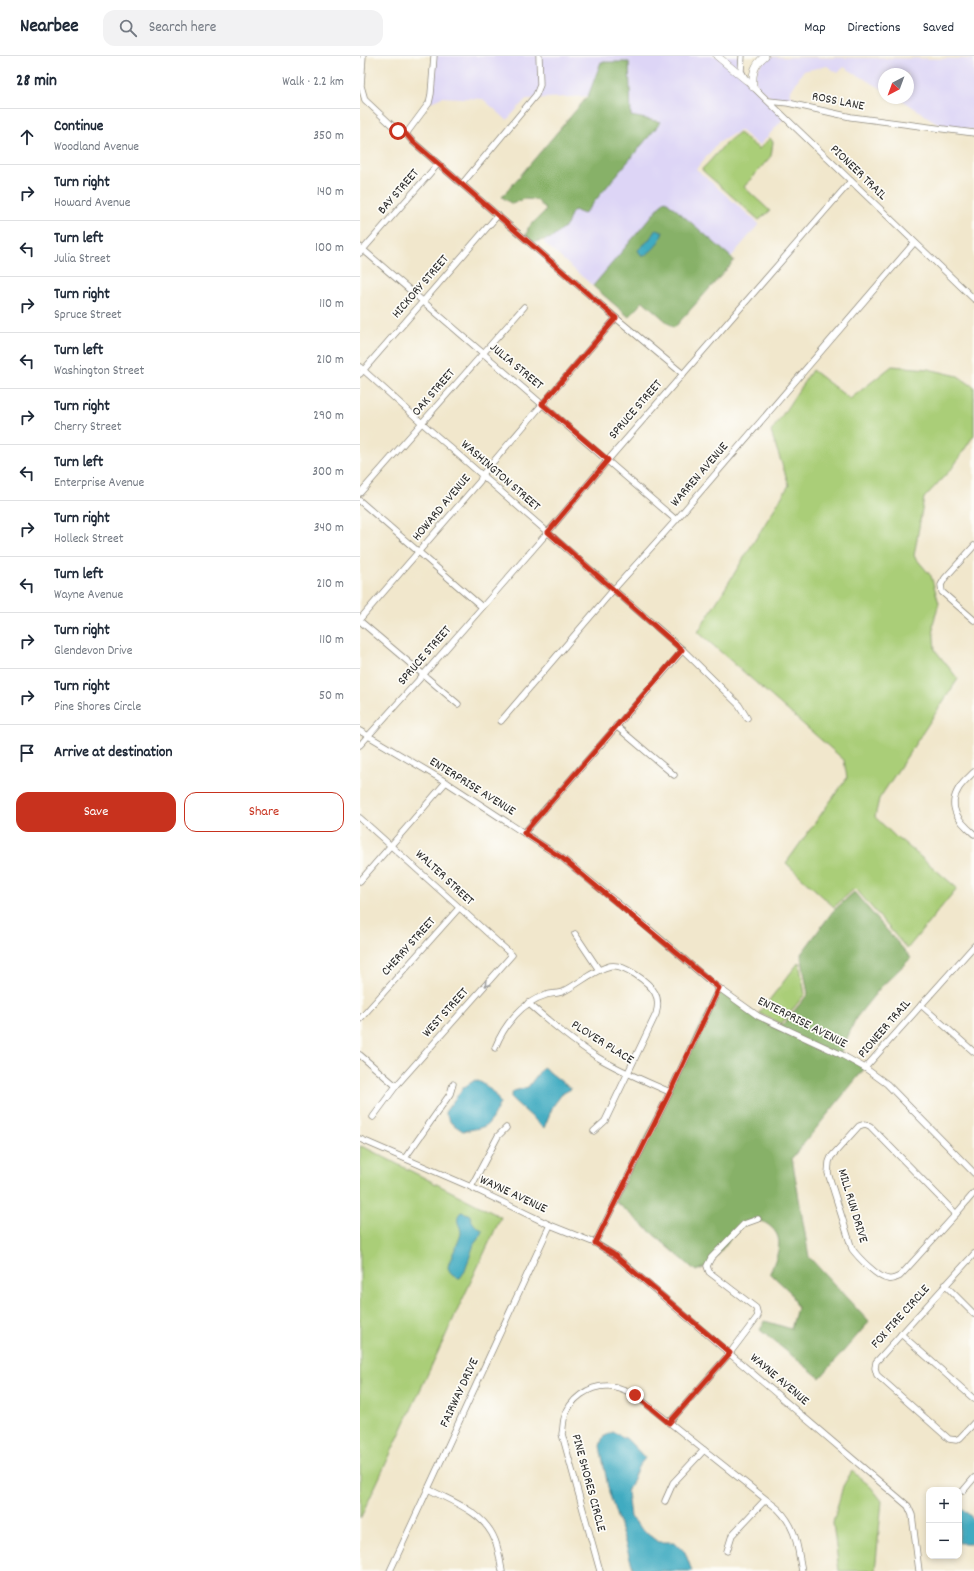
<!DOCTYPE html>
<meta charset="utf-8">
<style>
:root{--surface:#fff;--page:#f2f2f3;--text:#1f2937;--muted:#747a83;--line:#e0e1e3;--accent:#c8321e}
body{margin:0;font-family:Dekko,sans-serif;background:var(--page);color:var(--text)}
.controls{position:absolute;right:12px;bottom:12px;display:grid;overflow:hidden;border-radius:8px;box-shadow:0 2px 6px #0003}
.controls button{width:36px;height:36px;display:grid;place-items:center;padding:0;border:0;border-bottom:1px solid var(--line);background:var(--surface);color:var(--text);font:20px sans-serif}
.compass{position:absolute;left:518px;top:12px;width:36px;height:36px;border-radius:50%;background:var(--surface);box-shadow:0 2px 6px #0003;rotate:221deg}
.stop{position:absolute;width:12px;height:12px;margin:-9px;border:3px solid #c8321e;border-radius:50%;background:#fff}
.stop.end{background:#c8321e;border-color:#fff;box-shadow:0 1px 4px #0008}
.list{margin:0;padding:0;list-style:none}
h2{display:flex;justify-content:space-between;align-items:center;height:52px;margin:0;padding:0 16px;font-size:17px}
h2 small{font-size:13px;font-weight:400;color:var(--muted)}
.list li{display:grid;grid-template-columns:26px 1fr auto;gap:12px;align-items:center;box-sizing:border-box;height:56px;padding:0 16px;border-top:1px solid var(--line)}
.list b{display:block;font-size:15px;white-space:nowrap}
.list p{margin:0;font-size:13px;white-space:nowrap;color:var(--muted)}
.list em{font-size:13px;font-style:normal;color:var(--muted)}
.actions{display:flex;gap:8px;padding:12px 16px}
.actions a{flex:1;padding:9px 0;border:1px solid var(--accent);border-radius:12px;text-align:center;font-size:14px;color:var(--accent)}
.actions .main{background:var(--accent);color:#fff}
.icon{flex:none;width:22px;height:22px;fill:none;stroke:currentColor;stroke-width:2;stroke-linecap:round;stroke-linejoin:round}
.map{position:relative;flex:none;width:614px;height:1515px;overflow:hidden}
header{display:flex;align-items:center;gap:24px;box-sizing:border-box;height:56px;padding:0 20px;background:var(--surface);border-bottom:1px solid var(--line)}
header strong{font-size:19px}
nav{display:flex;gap:22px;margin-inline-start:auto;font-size:14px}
.search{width:280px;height:36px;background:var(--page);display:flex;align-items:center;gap:10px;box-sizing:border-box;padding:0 14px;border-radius:12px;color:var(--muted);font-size:15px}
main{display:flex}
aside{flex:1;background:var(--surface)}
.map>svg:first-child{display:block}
</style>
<header>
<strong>Nearbee</strong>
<div class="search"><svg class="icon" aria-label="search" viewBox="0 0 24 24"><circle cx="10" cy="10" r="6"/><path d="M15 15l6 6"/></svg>Search here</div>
<nav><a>Map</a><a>Directions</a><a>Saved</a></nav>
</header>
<main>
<aside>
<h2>28 min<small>Walk · 2.2 km</small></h2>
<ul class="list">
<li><svg class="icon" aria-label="ahead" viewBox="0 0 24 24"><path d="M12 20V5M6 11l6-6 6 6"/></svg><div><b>Continue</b><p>Woodland Avenue</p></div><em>350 m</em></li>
<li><svg class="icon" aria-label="right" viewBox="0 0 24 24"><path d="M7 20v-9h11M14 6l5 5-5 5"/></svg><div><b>Turn right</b><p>Howard Avenue</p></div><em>140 m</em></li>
<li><svg class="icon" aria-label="left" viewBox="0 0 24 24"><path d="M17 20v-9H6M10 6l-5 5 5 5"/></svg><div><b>Turn left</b><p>Julia Street</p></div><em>100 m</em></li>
<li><svg class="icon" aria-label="right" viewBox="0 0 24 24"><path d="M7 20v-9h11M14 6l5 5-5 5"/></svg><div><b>Turn right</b><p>Spruce Street</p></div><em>110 m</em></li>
<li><svg class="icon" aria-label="left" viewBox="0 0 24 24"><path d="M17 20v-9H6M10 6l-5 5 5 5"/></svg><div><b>Turn left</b><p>Washington Street</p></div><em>210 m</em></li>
<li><svg class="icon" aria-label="right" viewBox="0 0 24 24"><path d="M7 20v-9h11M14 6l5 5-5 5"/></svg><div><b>Turn right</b><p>Cherry Street</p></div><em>290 m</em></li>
<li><svg class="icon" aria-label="left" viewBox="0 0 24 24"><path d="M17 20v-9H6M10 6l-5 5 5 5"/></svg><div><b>Turn left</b><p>Enterprise Avenue</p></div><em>300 m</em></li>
<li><svg class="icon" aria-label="right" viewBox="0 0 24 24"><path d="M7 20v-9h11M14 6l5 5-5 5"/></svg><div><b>Turn right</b><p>Holleck Street</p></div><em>340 m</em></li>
<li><svg class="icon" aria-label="left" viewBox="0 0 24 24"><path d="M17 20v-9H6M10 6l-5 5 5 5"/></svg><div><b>Turn left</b><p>Wayne Avenue</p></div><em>210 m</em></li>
<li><svg class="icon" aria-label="right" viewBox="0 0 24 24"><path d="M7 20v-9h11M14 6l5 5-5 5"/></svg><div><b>Turn right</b><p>Glendevon Drive</p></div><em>110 m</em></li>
<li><svg class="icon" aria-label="right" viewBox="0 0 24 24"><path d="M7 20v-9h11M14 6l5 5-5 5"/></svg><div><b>Turn right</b><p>Pine Shores Circle</p></div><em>50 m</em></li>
<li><svg class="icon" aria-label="arrive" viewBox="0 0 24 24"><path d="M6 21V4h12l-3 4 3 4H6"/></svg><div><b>Arrive at destination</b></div></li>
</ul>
<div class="actions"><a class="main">Save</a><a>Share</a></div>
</aside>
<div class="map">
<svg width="614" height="1515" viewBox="0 0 614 1515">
<rect width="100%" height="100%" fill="#fdfcf7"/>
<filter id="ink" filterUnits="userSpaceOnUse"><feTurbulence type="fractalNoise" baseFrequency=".025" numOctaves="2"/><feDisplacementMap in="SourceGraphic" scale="8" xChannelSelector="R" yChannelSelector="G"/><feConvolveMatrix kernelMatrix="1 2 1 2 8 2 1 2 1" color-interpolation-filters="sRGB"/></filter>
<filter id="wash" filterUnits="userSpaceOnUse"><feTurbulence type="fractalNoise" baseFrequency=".012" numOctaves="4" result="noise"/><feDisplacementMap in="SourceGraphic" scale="16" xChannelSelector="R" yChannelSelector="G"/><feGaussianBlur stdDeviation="0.9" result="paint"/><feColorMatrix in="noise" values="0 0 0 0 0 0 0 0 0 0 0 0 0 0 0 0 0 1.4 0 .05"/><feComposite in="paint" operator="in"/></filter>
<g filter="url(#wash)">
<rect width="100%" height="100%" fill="#f1e7cc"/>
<!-- built -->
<g fill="#ddd5f6">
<path d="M74,0H382L381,9L386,24L425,61L399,90L380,74L358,87L336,113L399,168L371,201L305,144L233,230L184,187L185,184L192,182L207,169L211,158L215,154L220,157L300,65L271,60L269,6H241L228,40L166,43L147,64L123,43L82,41L69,47Z"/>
<path d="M408,1L614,3V74L580,69L539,42H548V18H524V34L484,11L478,17L467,10L443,15L429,38L439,46L411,42L396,29L395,19L398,12Z"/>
</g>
<!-- green -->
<g fill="#aace78" stroke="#6a7c52">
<path d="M379,77L399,93L410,82L413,86L411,100L384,131L410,155L399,164L343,115L342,113C356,100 363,87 379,77Z"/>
<path d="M532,310L568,313L598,320L614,331V379L593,411L564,442L554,500L571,520L579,547L573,568L575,594L598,623L519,743L515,761L539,784L542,785L597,832L547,893L496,833L493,834L474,851L426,807L487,722L484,704L338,576L429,429L411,376L452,314L490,343Z"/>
<path d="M439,906L445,938L421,968L399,957Z"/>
<path d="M0,1090L6,1092L141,1161L0,1463Z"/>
<path d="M492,1415L510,1430L522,1445L515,1515H479L473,1467L483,1430Z"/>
</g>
<!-- forest -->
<g fill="#87b168" stroke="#596e4a">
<path d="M241,6H269L271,60L301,66L224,158L214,154L211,158L207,169L192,182L174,186L166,182L168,172L186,154L177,144L164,143L152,148L142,141L228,40Z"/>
<path d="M305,144L371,201L374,205L314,272L283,245L269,261L233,230Z"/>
<path d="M494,836L551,902L520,932L496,962L480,998L505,1012L432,1102L449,1201L509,1266L460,1322L400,1274L405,1265L431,1273L437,1252L430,1236L410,1217C415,1203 426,1185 412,1172C385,1146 366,1195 348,1209C345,1212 340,1213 336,1215L255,1145L359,932L398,960L421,971L448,938L441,898L473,855Z"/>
</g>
<!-- water -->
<g fill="#41abc1" stroke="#366b76">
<path d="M296,173L303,176C299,188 293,195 282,201L278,194L289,184Z"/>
<path d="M183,1011L211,1033L202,1038L193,1050L184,1072L151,1042V1039L154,1035L168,1031Z"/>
<path d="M115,1024C127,1028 134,1036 140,1047C127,1072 131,1070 103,1075L91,1067L85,1056L103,1032Z"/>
<path d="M101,1156L109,1158C113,1167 113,1169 122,1174V1178L114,1188L105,1215L100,1222C93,1221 89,1218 88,1211C90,1201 100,1185 101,1177C101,1169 93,1164 101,1156Z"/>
<path d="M253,1376L267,1383L285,1402L278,1411L267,1436L270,1461L284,1475L298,1486H315L325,1496L332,1515H274L249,1436L240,1390L243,1381Z"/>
<path d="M599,1450L614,1463V1487H599Z"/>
</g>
</g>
<g filter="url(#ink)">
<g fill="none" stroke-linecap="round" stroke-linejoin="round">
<defs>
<g id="minor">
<path d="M3,0L1,30L5,44L38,75L46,78L52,85L256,262L323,318"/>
<path d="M382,0L381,15L386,24L614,243"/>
<path d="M409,45L428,47L491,61L614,77"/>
<path d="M46,78L69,47L71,38L74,0"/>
<path d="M102,128L176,39L180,29L179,0"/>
<path d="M0,191L316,464"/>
<path d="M0,197L78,108"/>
<path d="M0,311L62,367L323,594L379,649L387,662"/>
<path d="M0,318L138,159"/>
<path d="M0,437L164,251"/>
<path d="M0,445L122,551"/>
<path d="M614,490L585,522L581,529L582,536L614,564"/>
<path d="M0,563L120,425L122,419L256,262"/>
<path d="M0,565L98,648"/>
<path d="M141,665L254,533L316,464L554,187"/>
<path d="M256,670L314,719"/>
<path d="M0,675L86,726L202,802L282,867L352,927L398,960L480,998L505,1012L527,1028L614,1117"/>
<path d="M0,689L64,618L188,476L248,404L491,125"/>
<path d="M614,716C609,721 603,726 599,732C586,752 600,766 614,778"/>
<path d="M0,762L152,899L36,1030L13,1061"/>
<path d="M164,777L323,594"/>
<path d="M0,825L86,726"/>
<path d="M215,878L239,914"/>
<path d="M168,947C190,966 212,985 237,1001C260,1015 285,1025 310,1036"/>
<path d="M561,949L614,996"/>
<path d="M0,963L99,852"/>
<path d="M135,992C144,969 162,946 186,939C192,937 199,938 204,935C219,928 233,914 250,910C263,907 289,926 295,937C299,944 298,951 296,958L245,1065L234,1075"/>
<path d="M0,999L36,1030"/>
<path d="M505,1012L614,890"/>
<path d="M505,1068L510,1070L596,1158L540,1220C536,1222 532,1224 528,1223C518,1222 498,1201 492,1193L468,1117L469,1106L471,1101L499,1070Z"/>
<path d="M0,1083L111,1131L190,1169L235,1187L253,1198L548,1450L552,1459L559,1515"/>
<path d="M45,1102L90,1038L93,1028"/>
<path d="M111,1131L138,1080L146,1072"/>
<path d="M596,1158L614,1137"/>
<path d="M235,1187L310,1036L359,932"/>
<path d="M614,1198L516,1306L515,1312L517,1319L589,1383L596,1384L600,1382L614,1367"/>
<path d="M585,1229L614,1258"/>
<path d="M541,1278L614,1343"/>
<path d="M309,1367L370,1297L398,1260L396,1252L349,1216L347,1210L351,1202L384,1168L398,1163"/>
<path d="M68,1433C93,1446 124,1456 135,1484C139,1494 140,1505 142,1515"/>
<path d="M603,1435L614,1422"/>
<path d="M305,1445L313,1427L344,1394"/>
<path d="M367,1495L372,1479L405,1444"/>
<path d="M30,1515L190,1169"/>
<path d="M240,1515L202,1378C203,1373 203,1368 204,1363C209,1343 229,1329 249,1330C259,1330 267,1335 275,1339L418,1453C437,1472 437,1490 442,1515"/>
</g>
<g id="major">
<path d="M357,0L386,24"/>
<path d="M393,31C392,17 394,9 405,0"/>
</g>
</defs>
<!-- minor casing -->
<use href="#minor" stroke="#8e897c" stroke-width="7"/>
<!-- major casing -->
<use href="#major" stroke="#8e897c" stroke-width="8"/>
<!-- minor -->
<use href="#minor" stroke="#fff" stroke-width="5.5"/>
<!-- major -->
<use href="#major" stroke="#fff" stroke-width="7"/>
</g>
<!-- one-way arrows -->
<defs><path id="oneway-chevron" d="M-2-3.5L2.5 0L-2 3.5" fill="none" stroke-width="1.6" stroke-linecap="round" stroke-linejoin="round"/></defs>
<use stroke="#a0a0a0" href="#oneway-chevron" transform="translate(127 928) rotate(132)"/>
</g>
<g fill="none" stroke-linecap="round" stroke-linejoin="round" filter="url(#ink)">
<!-- route -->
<path stroke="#c8321e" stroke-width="5" d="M38,75L46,78L52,85L256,262L182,348L248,404L188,476L322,594L164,777L202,802L359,932L310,1036L235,1187L253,1198L370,1297L309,1367L275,1339"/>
</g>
<g text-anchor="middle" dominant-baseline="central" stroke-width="3.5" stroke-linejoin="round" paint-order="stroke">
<!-- street labels -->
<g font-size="13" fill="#2b2b2b" stroke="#fdfcf7">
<text transform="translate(478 46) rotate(11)">ROSS LANE</text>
<text transform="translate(498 117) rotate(44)">PIONEER TRAIL</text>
<text transform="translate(39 136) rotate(-49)">BAY STREET</text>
<text transform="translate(61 231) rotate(-49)">HICKORY STREET</text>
<text transform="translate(156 311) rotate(40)">JULIA STREET</text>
<text transform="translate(74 337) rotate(-49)">OAK STREET</text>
<text transform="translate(276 354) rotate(-49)">SPRUCE STREET</text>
<text transform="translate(340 419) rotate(-49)">WARREN AVENUE</text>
<text transform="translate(140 420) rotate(41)">WASHINGTON STREET</text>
<text transform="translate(82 452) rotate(-50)">HOWARD AVENUE</text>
<text transform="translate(65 600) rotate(-49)">SPRUCE STREET</text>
<text transform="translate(112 731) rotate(32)">ENTERPRISE AVENUE</text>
<text transform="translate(84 822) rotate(43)">WALTER STREET</text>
<text transform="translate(49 891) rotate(-48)">CHERRY STREET</text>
<text transform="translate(86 957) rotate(-48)">WEST STREET</text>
<text transform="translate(442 967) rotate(27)">ENTERPRISE AVENUE</text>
<text transform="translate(525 973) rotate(-49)">PIONEER TRAIL</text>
<text transform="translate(242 987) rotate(32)">PLOVER PLACE</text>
<text transform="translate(153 1139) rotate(25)">WAYNE AVENUE</text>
<text transform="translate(492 1150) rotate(73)">MILL RUN DRIVE</text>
<text transform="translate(541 1261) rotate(-48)">FOX FIRE CIRCLE</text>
<text transform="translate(419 1324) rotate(40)">WAYNE AVENUE</text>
<text transform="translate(100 1337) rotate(-65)">FAIRWAY DRIVE</text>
<text transform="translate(228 1427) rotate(75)">PINE SHORES CIRCLE</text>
</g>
</g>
</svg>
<div class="controls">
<button>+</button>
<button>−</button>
</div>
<svg class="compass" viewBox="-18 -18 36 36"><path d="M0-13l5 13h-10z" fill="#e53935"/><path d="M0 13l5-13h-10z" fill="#747a83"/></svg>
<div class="stop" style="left:38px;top:75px"></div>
<div class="stop end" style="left:275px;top:1339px"></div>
</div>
</main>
